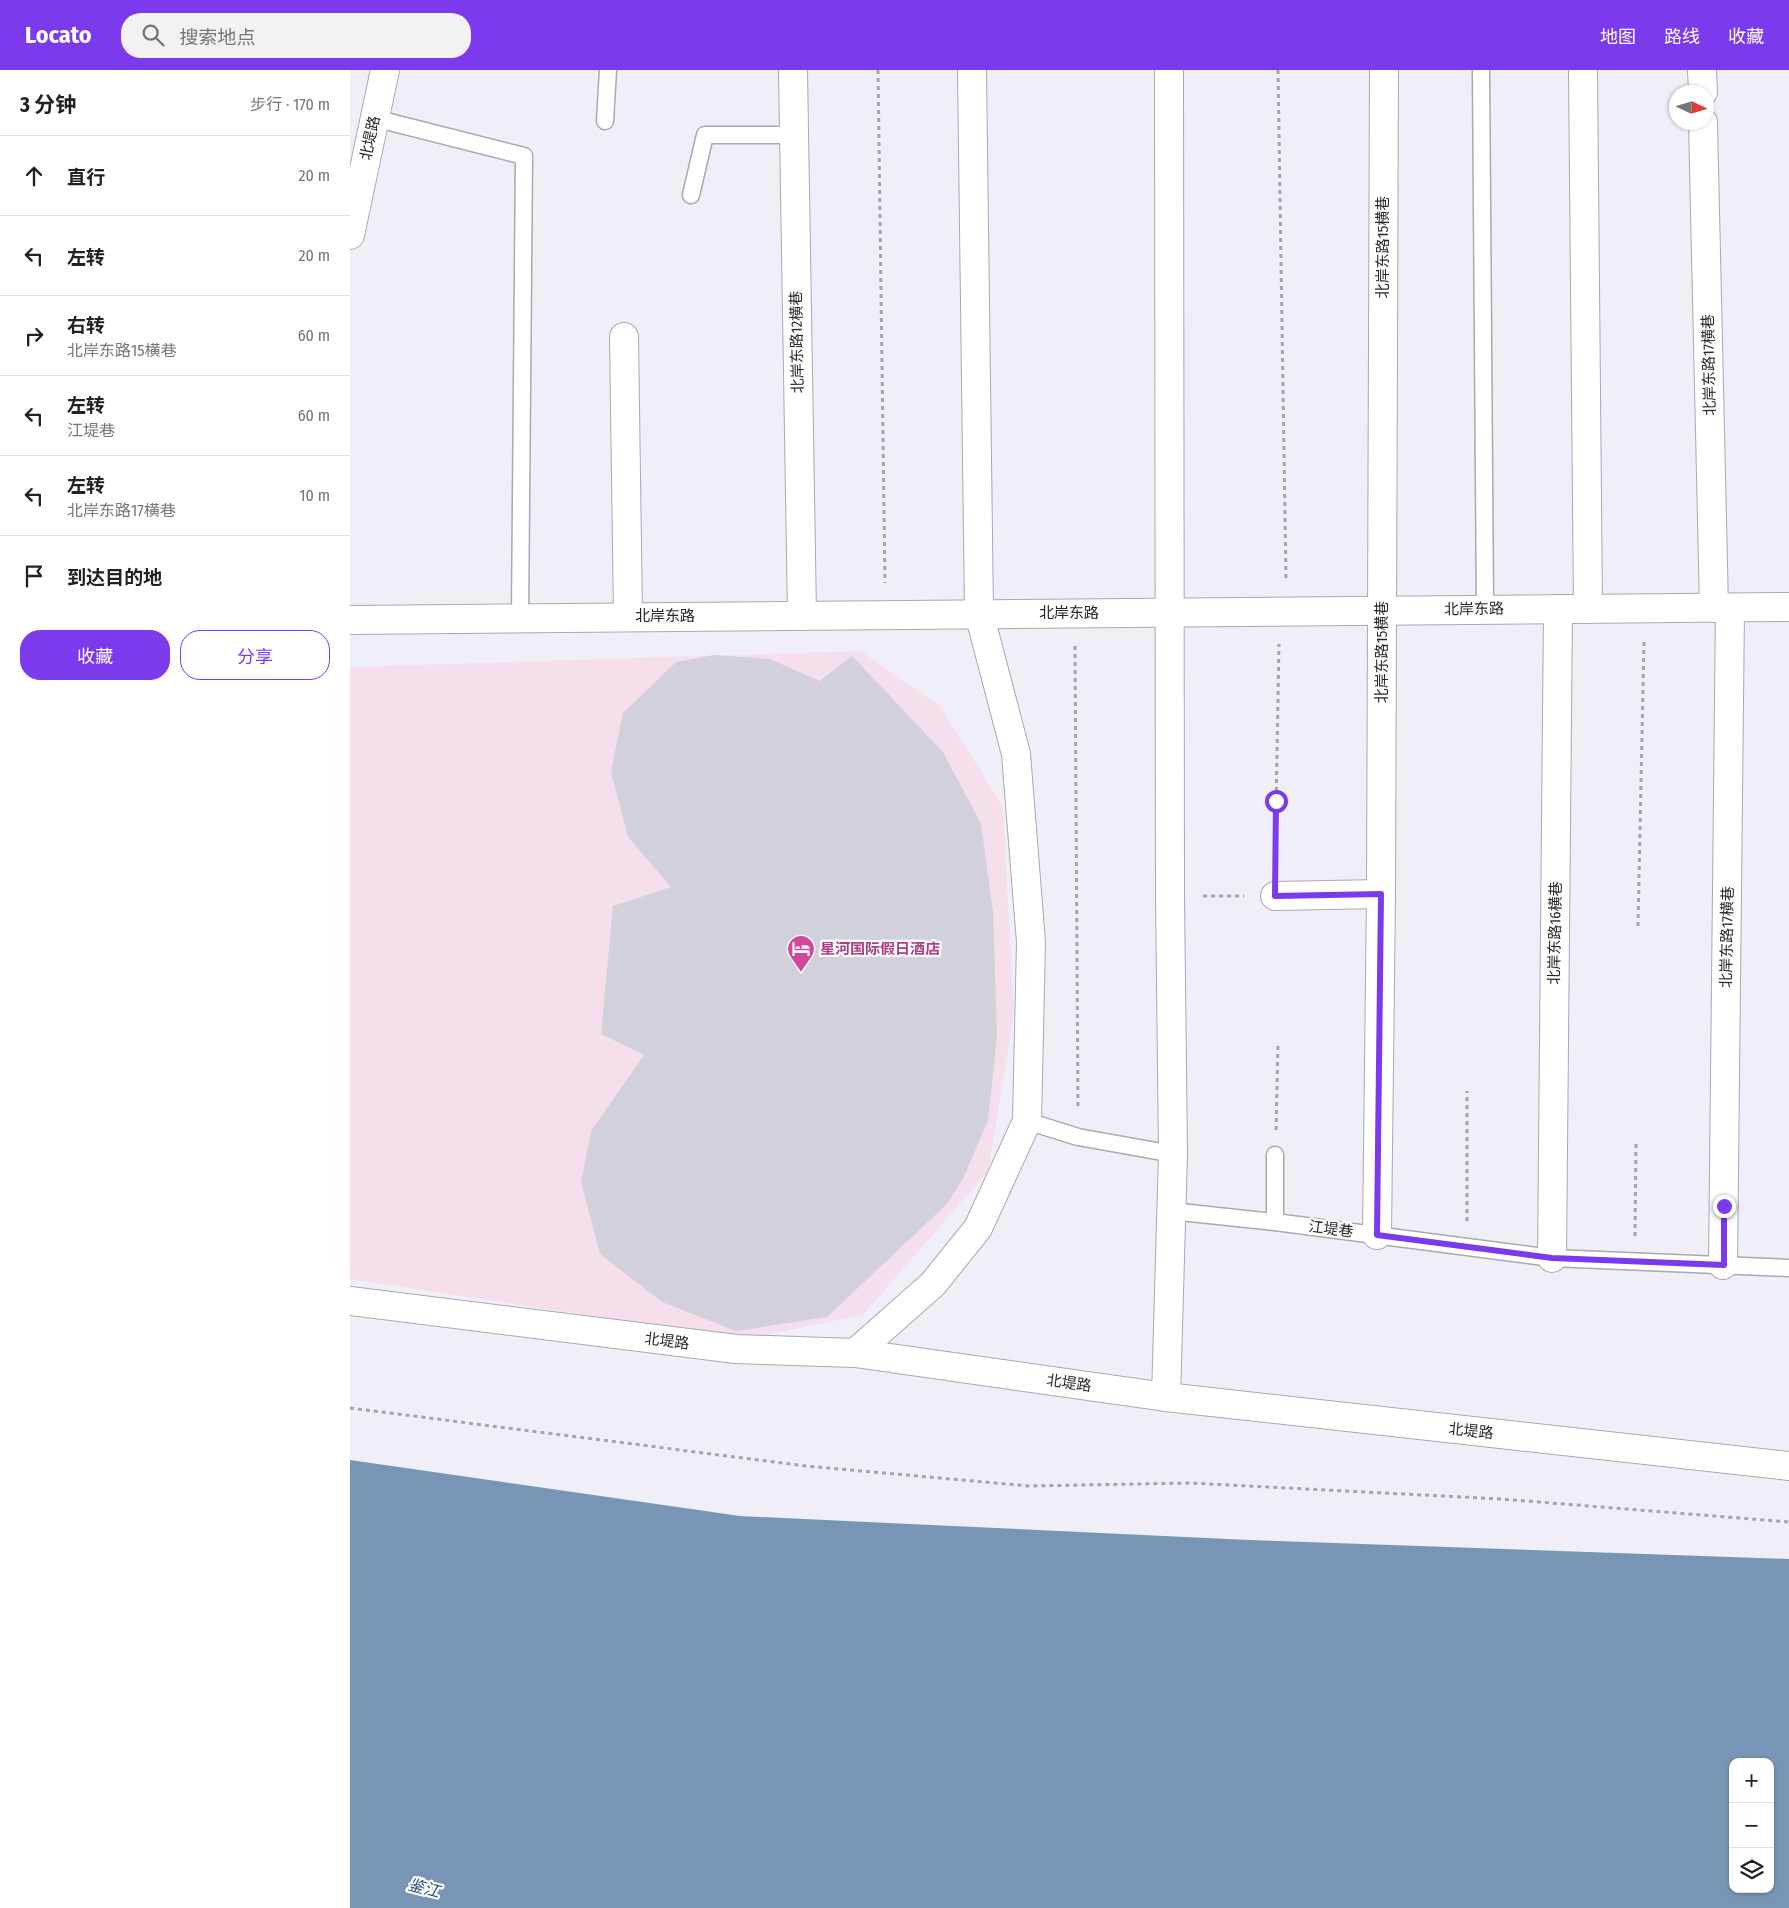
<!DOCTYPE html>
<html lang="zh">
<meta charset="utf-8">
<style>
:root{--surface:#fff;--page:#f2f2f2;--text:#222;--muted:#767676;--line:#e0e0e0;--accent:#7c3aed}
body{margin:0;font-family:"Fira Sans Condensed","Noto Sans SC",sans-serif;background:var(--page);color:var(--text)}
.controls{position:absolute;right:15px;bottom:15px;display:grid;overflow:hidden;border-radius:10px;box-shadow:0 1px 4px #0004}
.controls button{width:45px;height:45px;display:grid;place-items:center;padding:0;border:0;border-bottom:1px solid var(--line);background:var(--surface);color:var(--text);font:25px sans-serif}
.compass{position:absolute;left:1319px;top:15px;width:45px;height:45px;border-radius:50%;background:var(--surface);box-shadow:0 1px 4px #0004;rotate:94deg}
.stop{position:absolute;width:15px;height:15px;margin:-11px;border:4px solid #7c3aed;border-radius:50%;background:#fff}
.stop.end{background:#7c3aed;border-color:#fff;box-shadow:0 1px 5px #0008}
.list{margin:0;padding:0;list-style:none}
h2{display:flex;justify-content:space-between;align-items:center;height:65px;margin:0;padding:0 20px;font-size:21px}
h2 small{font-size:16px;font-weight:400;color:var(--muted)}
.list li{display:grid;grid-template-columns:32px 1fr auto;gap:15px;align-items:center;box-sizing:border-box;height:80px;padding:0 20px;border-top:1px solid var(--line)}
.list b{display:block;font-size:19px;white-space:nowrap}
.list p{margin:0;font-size:16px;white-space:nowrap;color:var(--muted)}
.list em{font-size:16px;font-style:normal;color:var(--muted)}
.actions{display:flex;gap:10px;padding:15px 20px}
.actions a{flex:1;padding:11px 0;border:1px solid var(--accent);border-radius:20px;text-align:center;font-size:18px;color:var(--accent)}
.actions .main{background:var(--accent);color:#fff}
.icon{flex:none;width:28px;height:28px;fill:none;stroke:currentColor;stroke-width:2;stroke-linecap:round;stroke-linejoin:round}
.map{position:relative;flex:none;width:1439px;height:1838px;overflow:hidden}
header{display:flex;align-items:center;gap:30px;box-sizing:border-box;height:70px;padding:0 25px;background:var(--accent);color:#fff}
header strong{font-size:24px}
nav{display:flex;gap:28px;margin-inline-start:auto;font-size:18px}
.search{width:350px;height:45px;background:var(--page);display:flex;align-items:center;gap:12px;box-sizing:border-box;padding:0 18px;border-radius:20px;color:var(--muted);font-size:19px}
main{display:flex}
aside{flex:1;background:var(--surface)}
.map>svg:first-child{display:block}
</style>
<header>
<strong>Locato</strong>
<div class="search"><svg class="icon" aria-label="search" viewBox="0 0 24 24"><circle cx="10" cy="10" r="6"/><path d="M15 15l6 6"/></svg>搜索地点</div>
<nav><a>地图</a><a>路线</a><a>收藏</a></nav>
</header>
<main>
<aside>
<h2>3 分钟<small>步行 · 170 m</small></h2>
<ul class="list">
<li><svg class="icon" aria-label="ahead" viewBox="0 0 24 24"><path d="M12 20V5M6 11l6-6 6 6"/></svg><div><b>直行</b></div><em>20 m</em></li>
<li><svg class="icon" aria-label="left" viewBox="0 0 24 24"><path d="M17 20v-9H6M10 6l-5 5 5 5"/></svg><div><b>左转</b></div><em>20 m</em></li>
<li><svg class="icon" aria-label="right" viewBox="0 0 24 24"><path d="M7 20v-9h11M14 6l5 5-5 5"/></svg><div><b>右转</b><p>北岸东路15横巷</p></div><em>60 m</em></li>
<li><svg class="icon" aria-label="left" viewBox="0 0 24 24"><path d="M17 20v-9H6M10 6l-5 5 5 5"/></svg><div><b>左转</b><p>江堤巷</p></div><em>60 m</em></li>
<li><svg class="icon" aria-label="left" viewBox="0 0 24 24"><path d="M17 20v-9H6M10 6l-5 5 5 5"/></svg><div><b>左转</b><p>北岸东路17横巷</p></div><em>10 m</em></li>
<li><svg class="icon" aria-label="arrive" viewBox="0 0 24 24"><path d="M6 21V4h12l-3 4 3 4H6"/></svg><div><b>到达目的地</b></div></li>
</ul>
<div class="actions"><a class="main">收藏</a><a>分享</a></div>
</aside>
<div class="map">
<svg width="1439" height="1838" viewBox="0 0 1439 1838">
<rect width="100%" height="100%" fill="#f0eff7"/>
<!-- commercial -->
<path fill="#f5dfed" d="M511,581L591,637L653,737L664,943L638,1101L513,1245L395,1269L0,1209V597Z"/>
<!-- water -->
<path fill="#7995b6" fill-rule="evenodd" d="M0,1390L390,1446L899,1470L1439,1489V1838H0ZM1383,1692H1420V1819H1383Z"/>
<!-- building -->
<path fill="#d2d1d9" d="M364,585L420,589L470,611L502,586L593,682L631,754L643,842L647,966L638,1050L614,1107L597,1134L477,1247L386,1261L312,1232L250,1184L231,1112L241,1061L294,985L251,964L263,836L321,817L278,767L261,702L273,643L326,592Z"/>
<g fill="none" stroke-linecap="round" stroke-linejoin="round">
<defs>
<g id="service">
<path d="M1131,0L1135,539"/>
<path d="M24,48L174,86L170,547"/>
<path d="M255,51L258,0"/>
<path d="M341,125L355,65H444"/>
<path d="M677,1051L728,1067L823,1084"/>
<path d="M821,1141L925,1152L1202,1188L1439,1198"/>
<path d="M925,1152V1085"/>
</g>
<g id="minor">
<path d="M443,0L452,545"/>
<path d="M1233,0L1238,539"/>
<path d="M1352,0L1353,22"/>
<path d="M1353,52L1364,538"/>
<path d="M274,267L278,546"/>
<path d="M0,550L1439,537"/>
<path d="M925,826L1031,824"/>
<path d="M1027,1165L1031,824L1034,0"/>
<path d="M1202,1188L1208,539"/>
<path d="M1373,1195L1380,538"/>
<path d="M505,1283L583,1214L628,1158L677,1051L681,872L666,684L629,543L622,0"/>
</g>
<path id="tertiary" d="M816,1327L823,1084L820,826L819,0"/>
<g id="secondary">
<path d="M0,165L35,0"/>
<path d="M0,1231L386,1279L505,1283L816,1327L1439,1396"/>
</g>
</defs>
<!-- service casing -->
<use href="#service" stroke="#aaa8b0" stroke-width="19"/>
<!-- minor casing -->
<use href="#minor" stroke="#aaa8b0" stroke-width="30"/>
<!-- tertiary casing -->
<use href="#tertiary" stroke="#aaa8b0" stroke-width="30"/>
<!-- secondary casing -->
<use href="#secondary" stroke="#aaa8b0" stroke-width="30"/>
<!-- path -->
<g stroke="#a5a4aa" stroke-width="3" stroke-dasharray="4 4" stroke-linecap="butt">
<path d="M528,0L535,513"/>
<path d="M928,0L936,509"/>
<path d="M725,576L728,1039"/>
<path d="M925,793L929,574"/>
<path d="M853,826H894"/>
<path d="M1288,856L1294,571"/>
<path d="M926,1060L928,973"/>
<path d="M1117,1151V1021"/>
<path d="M1285,1166L1286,1070"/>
<path d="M0,1338L456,1396L679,1416L840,1413L1151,1429L1439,1452"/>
</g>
<!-- service -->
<use href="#service" stroke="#fff" stroke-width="16"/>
<!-- minor -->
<use href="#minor" stroke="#fff" stroke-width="28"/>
<!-- tertiary -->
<use href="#tertiary" stroke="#fff" stroke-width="28"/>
<!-- secondary -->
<use href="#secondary" stroke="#fff" stroke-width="28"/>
</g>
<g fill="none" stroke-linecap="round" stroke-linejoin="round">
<!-- route -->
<path stroke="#7c3aed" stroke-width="6" d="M926,731L925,826L1031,824L1027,1165L1202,1188L1374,1195V1136"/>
</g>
<!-- icons -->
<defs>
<symbol id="hotel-pin" viewBox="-11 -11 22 30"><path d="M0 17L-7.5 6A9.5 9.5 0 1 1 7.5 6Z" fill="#d1479c" stroke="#fff"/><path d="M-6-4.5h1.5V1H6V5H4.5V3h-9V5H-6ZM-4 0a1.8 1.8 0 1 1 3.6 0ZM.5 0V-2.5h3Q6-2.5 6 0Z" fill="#fff"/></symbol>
</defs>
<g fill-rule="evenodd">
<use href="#hotel-pin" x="435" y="863" width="32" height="43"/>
</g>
<g text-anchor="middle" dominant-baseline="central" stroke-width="4.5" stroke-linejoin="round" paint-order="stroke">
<!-- street labels -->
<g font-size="15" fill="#28282b" stroke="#fff">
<text transform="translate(20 68) rotate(-78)">北堤路</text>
<text transform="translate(1033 177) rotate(-90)">北岸东路15横巷</text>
<text transform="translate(447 272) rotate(-91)">北岸东路12横巷</text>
<text transform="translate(1359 295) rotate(-91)">北岸东路17横巷</text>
<text transform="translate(1124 539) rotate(-1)">北岸东路</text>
<text x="719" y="543">北岸东路</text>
<text x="315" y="546">北岸东路</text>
<text transform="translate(1032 582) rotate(-90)">北岸东路15横巷</text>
<text transform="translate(1205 863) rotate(-89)">北岸东路16横巷</text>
<text transform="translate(1377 867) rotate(-89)">北岸东路17横巷</text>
<text transform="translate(981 1159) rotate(7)">江堤巷</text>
<text transform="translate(317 1271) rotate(7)">北堤路</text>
<text transform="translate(719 1313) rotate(8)">北堤路</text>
<text transform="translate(1121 1361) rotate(6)">北堤路</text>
</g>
<!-- hotel labels -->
<g font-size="15" font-weight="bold" fill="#b23c85" stroke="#fff" text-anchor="start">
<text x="470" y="879">星河国际假日酒店</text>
</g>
<!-- water labels -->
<g font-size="16" font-style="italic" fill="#244d7a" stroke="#fff">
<text transform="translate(74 1818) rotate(15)">鉴江</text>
</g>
</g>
</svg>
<div class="controls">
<button>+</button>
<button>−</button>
<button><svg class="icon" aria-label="layers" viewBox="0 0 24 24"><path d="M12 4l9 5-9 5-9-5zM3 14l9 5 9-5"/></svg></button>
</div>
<svg class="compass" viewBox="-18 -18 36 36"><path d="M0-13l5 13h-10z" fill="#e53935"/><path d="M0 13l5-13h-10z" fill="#767676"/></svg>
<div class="stop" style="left:926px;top:731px"></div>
<div class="stop end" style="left:1374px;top:1136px"></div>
</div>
</main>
